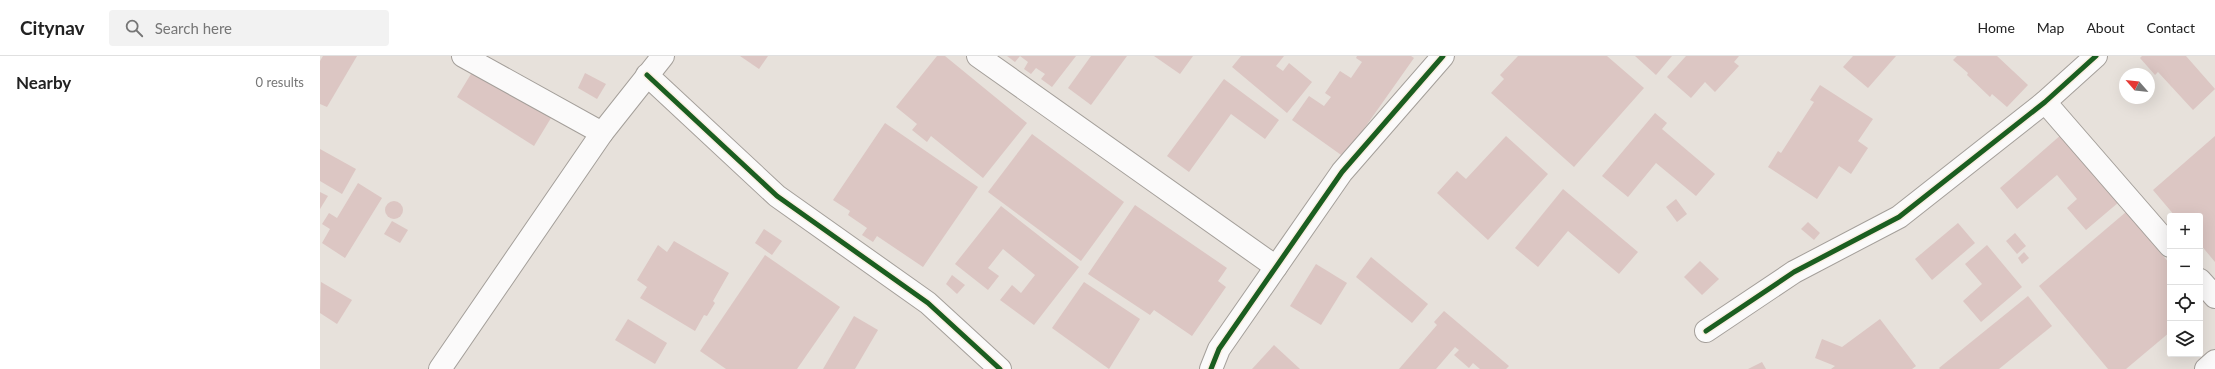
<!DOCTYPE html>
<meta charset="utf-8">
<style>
:root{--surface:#fff;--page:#f2f2f2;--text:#222;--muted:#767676;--line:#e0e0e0}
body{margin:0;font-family:Lato,sans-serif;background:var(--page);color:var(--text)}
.controls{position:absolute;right:12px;bottom:12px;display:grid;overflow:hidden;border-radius:4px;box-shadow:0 4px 16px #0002}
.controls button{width:36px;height:36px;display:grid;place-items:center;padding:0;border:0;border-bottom:1px solid var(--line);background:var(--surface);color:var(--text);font:20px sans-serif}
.compass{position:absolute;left:1799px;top:12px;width:36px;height:36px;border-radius:50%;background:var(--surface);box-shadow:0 4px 16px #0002;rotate:298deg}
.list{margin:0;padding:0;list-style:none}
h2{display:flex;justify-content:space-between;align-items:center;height:52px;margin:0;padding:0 16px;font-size:17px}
h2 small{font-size:13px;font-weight:400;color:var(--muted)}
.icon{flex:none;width:22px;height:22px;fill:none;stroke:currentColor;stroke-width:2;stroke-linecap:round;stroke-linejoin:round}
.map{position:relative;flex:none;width:1895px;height:313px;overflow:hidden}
header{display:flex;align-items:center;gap:24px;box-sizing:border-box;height:56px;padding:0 20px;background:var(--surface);border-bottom:1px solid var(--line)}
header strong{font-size:19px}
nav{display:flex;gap:22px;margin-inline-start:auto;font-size:14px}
.search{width:280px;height:36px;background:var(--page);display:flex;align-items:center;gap:10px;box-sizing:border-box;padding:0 14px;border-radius:4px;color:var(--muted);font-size:15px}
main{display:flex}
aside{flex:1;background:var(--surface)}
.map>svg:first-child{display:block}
</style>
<header>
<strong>Citynav</strong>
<div class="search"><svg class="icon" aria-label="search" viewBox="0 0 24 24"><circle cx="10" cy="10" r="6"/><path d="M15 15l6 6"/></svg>Search here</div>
<nav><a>Home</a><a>Map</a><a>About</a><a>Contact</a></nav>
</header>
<main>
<aside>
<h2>Nearby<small>0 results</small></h2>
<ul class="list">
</ul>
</aside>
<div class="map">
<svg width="1895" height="313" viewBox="0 0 1895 313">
<rect width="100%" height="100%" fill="#e7e1db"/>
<!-- building -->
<g fill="#dcc6c3">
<path d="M3,0H37L7,51L0,48V5Z"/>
<path d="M420,0H448L439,13Z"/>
<path d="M617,0H625L707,67L663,122L611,80L607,86L592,74L597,68L576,51Z"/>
<path d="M687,0H756L732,31L721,23L725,18L716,12L711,18L704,13L708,6L700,0L695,6Z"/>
<path d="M771,0H807L771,49L748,32Z"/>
<path d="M834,0H873L860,18Z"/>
<path d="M921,0H964L956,10L963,15L969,7L992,26L967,57L912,11Z"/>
<path d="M1037,0H1091L1094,2L1024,101L972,64L989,40L1004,50L1011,41L1005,37L1020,15L1031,22L1042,6L1036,2Z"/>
<path d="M1198,0H1287L1324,32L1254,111L1171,37L1184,23L1180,19Z"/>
<path d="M1315,0H1352L1336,19Z"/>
<path d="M1366,0H1419L1414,6L1419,10L1395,36L1385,26L1371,42L1347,21Z"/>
<path d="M1533,0H1576L1548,32L1523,11Z"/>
<path d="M1637,0H1677L1708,29L1687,51L1672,38L1670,41L1647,19L1648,17L1633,4Z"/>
<path d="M1822,0H1866L1895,33L1873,54L1838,16L1835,19L1820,2Z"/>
<path d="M154,13L231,62L214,90L137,41Z"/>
<path d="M265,17L286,28L277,43L258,32Z"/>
<path d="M904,23L959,64L945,83L911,58L869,116L847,100Z"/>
<path d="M1500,29L1553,63L1538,85L1548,92L1531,118L1519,110L1497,143L1448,111L1458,95L1461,97L1494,46L1490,44Z"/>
<path d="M1335,57L1347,67L1342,73L1395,118L1376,140L1336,107L1308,141L1282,120Z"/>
<path d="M565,67L658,131L603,211L557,180L553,186L542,179L547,172L528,159L530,155L513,144Z"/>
<path d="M712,78L804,146L761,205L668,136Z"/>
<path d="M1742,78L1799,146L1766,174L1747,152L1757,143L1737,119L1697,153L1680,132Z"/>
<path d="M1186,80L1228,118L1168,184L1117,137L1137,115L1146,123Z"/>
<path d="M1895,80V206L1880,188V160H1855L1833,134Z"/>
<path d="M0,93L36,113L22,138L0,125Z"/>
<path d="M38,127L62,142L25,202L2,187L10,173L2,168L9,157L17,162Z"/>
<path d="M1243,133L1318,196L1299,218L1248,175L1218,211L1195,192Z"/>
<path d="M0,136L8,140L0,153Z"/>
<path d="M1356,143L1367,158L1357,166L1346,151Z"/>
<circle cx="74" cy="154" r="9"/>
<path d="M815,149L907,212L898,225L906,231L872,280L834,254L830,259L768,218Z"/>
<path d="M681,150L759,211L714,269L680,244L692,229L701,237L715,219L683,193L668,212L679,220L668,234L635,208Z"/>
<path d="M1806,156L1850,208V276L1806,313H1788L1719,230Z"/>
<path d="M72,165L88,174L80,187L64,178Z"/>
<path d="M1488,166L1500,177L1494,184L1481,173Z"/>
<path d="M1638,167L1655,187L1612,224L1595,203Z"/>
<path d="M444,173L462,185L452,199L435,187Z"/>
<path d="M1695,177L1706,190L1697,198L1686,185Z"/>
<path d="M354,185L409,217L393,245L395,247L387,260L384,259L375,275L320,242L327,231L317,224L338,189L347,196Z"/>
<path d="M1667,189L1702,231L1661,266L1643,245L1662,228L1645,208Z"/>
<path d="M1704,196L1709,202L1702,208L1698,202Z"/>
<path d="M445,199L520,251L477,313H406L380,295Z"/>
<path d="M1051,201L1108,248L1092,267L1036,221Z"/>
<path d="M1380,205L1399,223L1382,239L1364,221Z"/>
<path d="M996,208L1027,227L1001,269L970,250Z"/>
<path d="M632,219L645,229L637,238L626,228Z"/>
<path d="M1,226L32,244L17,268L0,257Z"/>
<path d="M764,226L820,263L789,313L732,272Z"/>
<path d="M1708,240L1732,270L1679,313H1620L1619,312Z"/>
<path d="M1124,255L1189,310L1186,313H1160L1153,307L1149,312L1134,299L1139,294L1135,291L1116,313H1079L1117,269L1114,266Z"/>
<path d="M534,260L558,274L535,313H503Z"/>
<path d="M308,263L347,287L335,308L295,284Z"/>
<path d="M1560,263L1596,310L1592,313H1511L1515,310L1495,302L1502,283L1522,291Z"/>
<path d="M954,289L980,313H932Z"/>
<path d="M1442,306L1446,313H1428Z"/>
</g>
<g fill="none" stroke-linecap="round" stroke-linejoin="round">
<defs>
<g id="minor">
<path d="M143,0L282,77"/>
<path d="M658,0L956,211"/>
<path d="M327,19L457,140L608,247L680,313"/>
<path d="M1725,46L1850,190"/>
<path d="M1880,224L1895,241"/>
<path d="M1386,275L1474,216L1579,161L1725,46L1776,0"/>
<path d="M120,313L282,77L343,0"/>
<path d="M891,313L899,293L1022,116L1123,0"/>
<path d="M1886,313L1895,305"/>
</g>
</defs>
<!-- minor casing -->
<use href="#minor" stroke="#a49f9a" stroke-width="24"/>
<!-- minor -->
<use href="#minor" stroke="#fbfafa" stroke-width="22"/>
<defs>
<g id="cycleway">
<path d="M327,19L457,140L608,247L680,313"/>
<path d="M1386,275L1474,216L1579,161L1725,46L1776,0"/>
<path d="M891,313L899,293L1022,116L1123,0"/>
</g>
</defs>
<!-- cycleway casing -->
<use href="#cycleway" stroke="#fbefe2" stroke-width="8"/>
<!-- cycleway -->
<use href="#cycleway" stroke="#1b5e20" stroke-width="5"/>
</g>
</svg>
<div class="controls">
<button>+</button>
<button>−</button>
<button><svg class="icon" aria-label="locate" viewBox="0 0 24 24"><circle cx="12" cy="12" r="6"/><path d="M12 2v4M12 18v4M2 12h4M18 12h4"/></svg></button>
<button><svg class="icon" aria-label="layers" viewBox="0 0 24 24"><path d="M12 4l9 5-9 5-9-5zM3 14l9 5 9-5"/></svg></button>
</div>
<svg class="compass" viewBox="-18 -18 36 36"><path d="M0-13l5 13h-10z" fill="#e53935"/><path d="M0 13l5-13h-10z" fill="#767676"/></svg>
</div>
</main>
